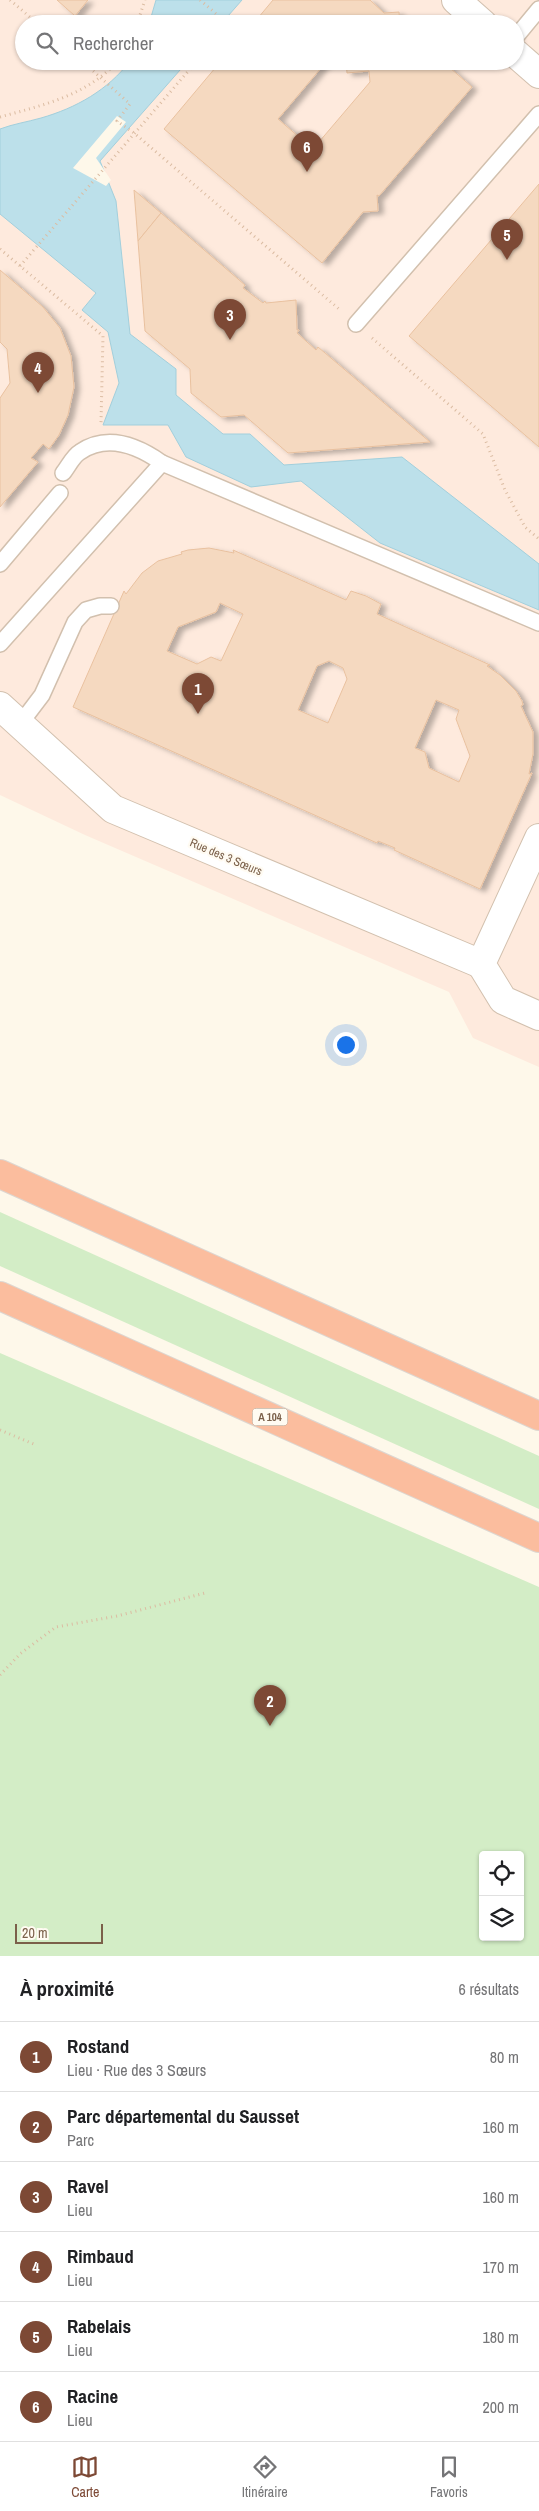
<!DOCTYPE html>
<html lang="fr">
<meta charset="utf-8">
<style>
:root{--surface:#fff;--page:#f2f2f2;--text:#202124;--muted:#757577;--line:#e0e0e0;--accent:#7d4935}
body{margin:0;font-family:"Archivo Narrow",sans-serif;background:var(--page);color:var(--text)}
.controls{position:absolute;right:15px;bottom:15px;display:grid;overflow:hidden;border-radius:5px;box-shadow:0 1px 4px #0004}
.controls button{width:45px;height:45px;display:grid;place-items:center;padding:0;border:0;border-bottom:1px solid var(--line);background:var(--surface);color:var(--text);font:25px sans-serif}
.scale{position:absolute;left:15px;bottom:12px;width:88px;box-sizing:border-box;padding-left:5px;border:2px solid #7b604a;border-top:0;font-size:14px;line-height:18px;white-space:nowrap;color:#7b604a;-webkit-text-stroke:4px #fffbf2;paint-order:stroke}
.you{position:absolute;left:345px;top:1044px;width:18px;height:18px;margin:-12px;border:4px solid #fff;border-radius:50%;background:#1a73e8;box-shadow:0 0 0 8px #1a73e833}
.badge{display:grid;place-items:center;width:32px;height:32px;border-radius:50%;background:var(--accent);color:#fff;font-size:16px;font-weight:700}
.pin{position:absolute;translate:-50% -41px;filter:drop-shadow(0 1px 2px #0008)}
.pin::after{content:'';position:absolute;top:26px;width:18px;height:15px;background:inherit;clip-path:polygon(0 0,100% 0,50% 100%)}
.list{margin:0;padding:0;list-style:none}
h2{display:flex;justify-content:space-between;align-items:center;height:65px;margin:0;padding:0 20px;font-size:21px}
h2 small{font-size:16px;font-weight:400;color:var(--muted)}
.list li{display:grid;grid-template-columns:32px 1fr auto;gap:15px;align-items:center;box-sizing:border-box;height:70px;padding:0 20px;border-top:1px solid var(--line)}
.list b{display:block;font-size:19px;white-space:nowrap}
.list p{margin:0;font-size:16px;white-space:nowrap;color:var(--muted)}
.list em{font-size:16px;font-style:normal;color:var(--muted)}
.icon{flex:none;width:28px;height:28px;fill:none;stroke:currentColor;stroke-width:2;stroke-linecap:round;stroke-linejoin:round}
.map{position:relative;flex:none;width:539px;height:1956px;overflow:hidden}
.search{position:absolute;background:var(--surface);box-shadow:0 1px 4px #0004;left:15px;right:15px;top:15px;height:55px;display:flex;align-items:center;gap:12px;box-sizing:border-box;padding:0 18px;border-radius:28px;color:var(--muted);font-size:19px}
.sheet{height:485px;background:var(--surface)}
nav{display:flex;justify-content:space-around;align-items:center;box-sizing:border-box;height:70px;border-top:1px solid var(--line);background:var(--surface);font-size:14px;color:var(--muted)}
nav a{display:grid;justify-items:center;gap:2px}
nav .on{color:var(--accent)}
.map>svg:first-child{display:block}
</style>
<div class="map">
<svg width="539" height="1956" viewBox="0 0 539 1956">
<defs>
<filter id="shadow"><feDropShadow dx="5.5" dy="3" stdDeviation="2.5" flood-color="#0004"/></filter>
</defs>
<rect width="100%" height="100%" fill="#fef8ea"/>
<!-- commercial -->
<path fill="#feeadd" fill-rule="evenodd" d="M0,0H539V1067L473,1038L449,992L85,835L0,795ZM24,24H515V61H24Z"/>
<!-- green -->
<g fill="#d3edc6" fill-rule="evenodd">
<path d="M0,1212L539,1456V1509L0,1266Z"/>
<path d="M0,1353L539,1587V1956H0ZM483,1855H520V1937H483Z"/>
</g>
<!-- water -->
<g fill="#bce0ea" stroke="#a2cfdc">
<path d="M156,0H242L221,24H149Z"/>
<path d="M130,61H188L100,161L116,201L130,334L176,369V395L223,434H250L284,465L402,457L539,564V610L380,543L301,481L251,487L186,457L168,425H103L119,383L108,332L82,310L96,293L0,214V129C13,124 27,122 41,118C76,108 108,90 130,61Z"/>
</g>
<!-- pier -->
<path fill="#fef8ea" d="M117,116L126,122L96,158L111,180L106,186L73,168Z"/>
<!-- building -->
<g fill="#f5d9c0" stroke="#e9c19f" fill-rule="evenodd" filter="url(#shadow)">
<path d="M57,0H88L75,16Z"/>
<path d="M273,0H370L384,13L399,12L400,24H253Z"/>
<path d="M221,61H327L278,119L313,149L370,82L369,71L347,73L346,61H442L472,87L379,196L377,195L378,211L363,212L322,263L164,129Z"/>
<path d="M539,184V447L409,336Z"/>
<path d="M134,190L161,213L138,241Z"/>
<path d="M161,213L245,285L243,288L263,303L265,301L266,303L296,300L297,330H299L297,333L316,350L318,347L430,442L288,453L244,415L221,417L191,393L190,369L145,331L138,241Z"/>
<path d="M0,270L43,307L60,328L71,356L74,387L68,415L59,435L49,449L43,444L31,458L38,462L0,507V398L10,383L7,349L0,342Z"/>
<path d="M209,548L234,553L233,550L346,600L351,591L366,596L381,604L377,614L490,665L487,666L500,675L516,691L522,701L523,705L521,706L533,732V754L529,774L532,773L480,889L394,850L395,848L378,841L377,843L73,707L124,591L126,594L142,573L158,561L182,554L181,552L188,550ZM220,603L243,614L221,661L211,657L197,664L167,651L178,627L216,612ZM329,661L343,668L347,679L328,723L298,710L317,666ZM436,700L459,710L456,719L470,756L459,782L429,768L425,752L415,748Z"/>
</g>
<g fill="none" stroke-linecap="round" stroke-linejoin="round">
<defs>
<g id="service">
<path d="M515,38L539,9"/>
<path d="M356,324L539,114"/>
<path d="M63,473C68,467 73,456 80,452C108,433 138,446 162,463"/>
<path d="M0,564L60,493"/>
<path d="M0,644L162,463L539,623"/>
<path d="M20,724L42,695L75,622L86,610L100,606H111"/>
</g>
<g id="minor">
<path d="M456,0L483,24"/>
<path d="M515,53L539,74"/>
<path d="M0,706L113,809L481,964"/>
<path d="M539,838L481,964L503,1000L539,1016"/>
</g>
<g id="motorway">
<path d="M0,1174L539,1416"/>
<path d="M0,1296L539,1538"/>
</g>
</defs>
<!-- service casing -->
<use href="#service" stroke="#d2c0ae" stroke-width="18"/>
<!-- minor casing -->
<use href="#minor" stroke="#d2c0ae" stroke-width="30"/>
<!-- motorway casing -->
<use href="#motorway" stroke="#ddd6d0" stroke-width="30"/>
<!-- path -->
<g stroke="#dbbca2" stroke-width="3" stroke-dasharray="1 4" stroke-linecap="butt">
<path d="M10,0L38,24"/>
<path d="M200,0L228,24"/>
<path d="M137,24L145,0"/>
<path d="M82,61L130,104L117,121L134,133L339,309"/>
<path d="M0,117C43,105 86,96 118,61"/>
<path d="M0,249L103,336L101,423"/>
<path d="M20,266L197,61"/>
<path d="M372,338L483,434L505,490L525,527L539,539"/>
<path d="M0,1430L36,1445"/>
<path d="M0,1675L20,1654L56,1627L117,1616L205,1593"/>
</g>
<!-- service -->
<use href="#service" stroke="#fff" stroke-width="15"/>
<!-- minor -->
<use href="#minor" stroke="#fff" stroke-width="28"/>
<!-- motorway -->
<use href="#motorway" stroke="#fbbd9e" stroke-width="28"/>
</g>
<g text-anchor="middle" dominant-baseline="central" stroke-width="4.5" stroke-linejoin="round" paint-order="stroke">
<!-- shield labels -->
<rect fill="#fffbf2" stroke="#a38e7c" stroke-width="1" x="252.5" y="1408.5" width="35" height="17" rx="4"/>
<g font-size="11" font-weight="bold" fill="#7b604a">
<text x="270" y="1417">A 104</text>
</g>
<!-- street labels -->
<g font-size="12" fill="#7b604a" stroke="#fffbf2">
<text transform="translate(226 857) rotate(23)">Rue des 3 Sœurs</text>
</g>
</g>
</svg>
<div class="controls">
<button><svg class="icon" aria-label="locate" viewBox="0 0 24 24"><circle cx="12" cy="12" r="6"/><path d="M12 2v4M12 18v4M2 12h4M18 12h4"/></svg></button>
<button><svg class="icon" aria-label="layers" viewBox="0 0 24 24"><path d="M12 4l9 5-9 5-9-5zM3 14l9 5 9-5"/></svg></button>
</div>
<div class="scale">20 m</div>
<div class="you"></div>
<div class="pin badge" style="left:198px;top:714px">1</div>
<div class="pin badge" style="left:270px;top:1726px">2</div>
<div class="pin badge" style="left:230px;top:340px">3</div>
<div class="pin badge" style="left:38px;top:393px">4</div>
<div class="pin badge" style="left:507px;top:260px">5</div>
<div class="pin badge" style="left:307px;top:172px">6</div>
<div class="search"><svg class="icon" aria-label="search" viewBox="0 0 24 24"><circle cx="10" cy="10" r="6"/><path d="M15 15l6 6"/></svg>Rechercher</div>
</div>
<section class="sheet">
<h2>À proximité<small>6 résultats</small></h2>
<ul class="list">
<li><span class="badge">1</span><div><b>Rostand</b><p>Lieu · Rue des 3 Sœurs</p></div><em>80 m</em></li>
<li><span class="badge">2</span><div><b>Parc départemental du Sausset</b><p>Parc</p></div><em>160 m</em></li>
<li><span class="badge">3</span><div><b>Ravel</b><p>Lieu</p></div><em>160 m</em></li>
<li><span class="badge">4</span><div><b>Rimbaud</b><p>Lieu</p></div><em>170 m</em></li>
<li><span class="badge">5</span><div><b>Rabelais</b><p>Lieu</p></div><em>180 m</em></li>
<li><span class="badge">6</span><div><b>Racine</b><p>Lieu</p></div><em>200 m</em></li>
</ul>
</section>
<nav>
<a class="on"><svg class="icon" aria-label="map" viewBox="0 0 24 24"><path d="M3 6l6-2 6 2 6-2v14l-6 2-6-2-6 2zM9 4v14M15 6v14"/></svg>Carte</a>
<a><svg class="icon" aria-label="directions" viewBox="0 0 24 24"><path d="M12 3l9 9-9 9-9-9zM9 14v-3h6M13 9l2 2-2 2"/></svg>Itinéraire</a>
<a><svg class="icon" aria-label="saved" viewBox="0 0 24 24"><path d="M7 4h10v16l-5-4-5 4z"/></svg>Favoris</a>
</nav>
